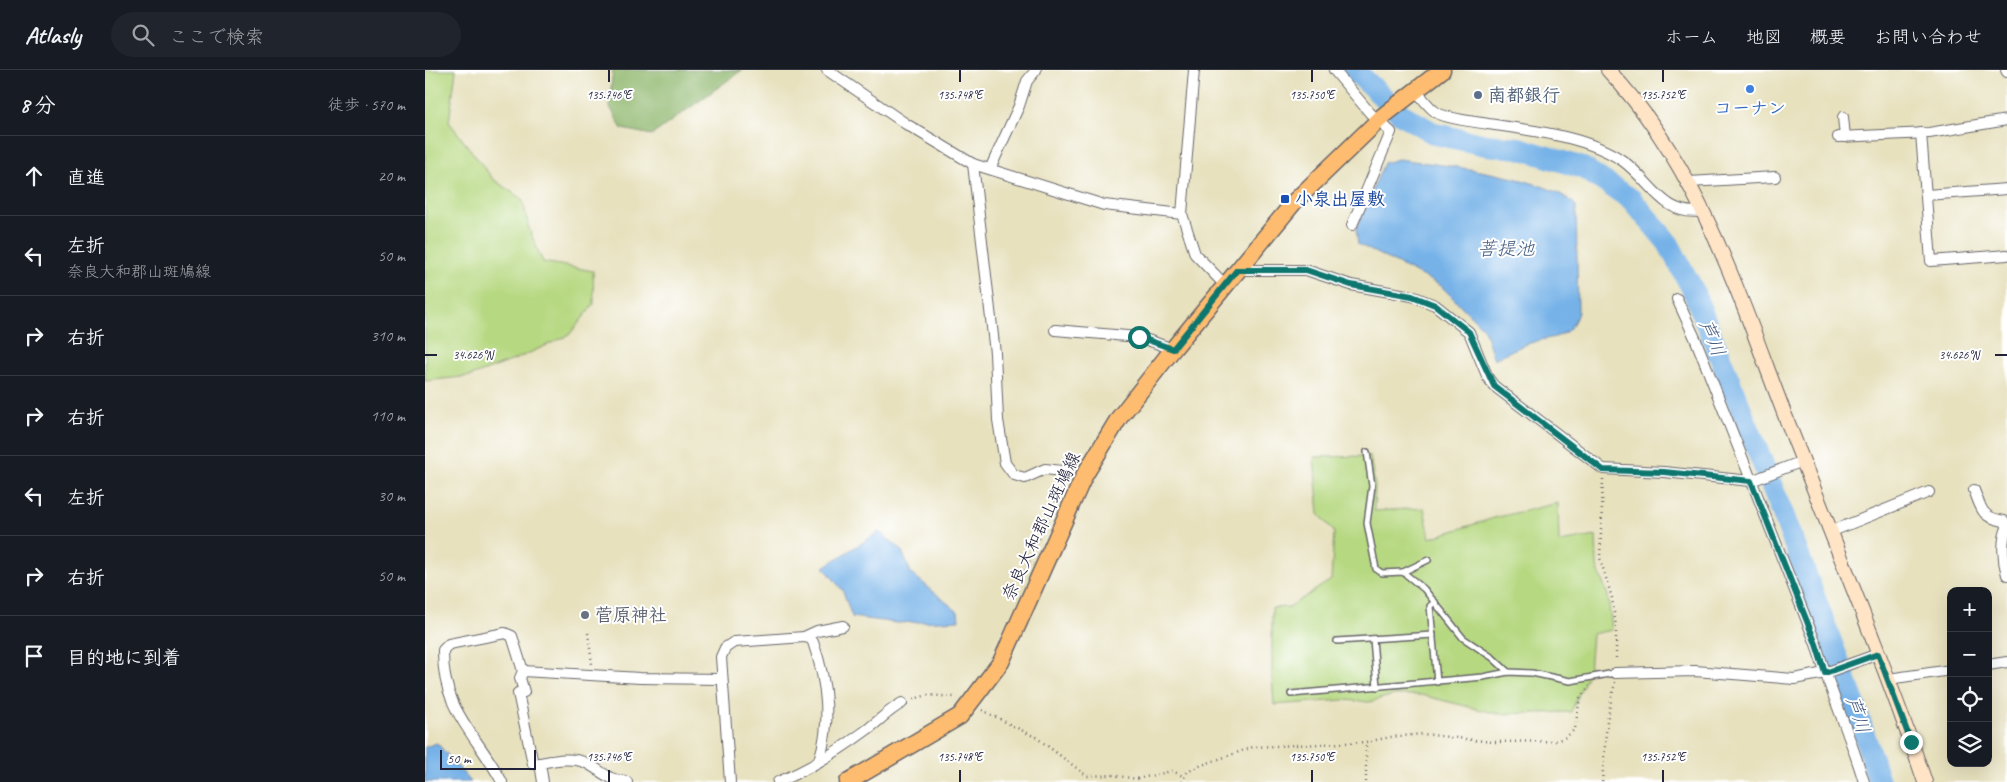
<!DOCTYPE html>
<html lang="ja">
<meta charset="utf-8">
<style>
:root{--surface:#171b24;--page:#20242c;--text:#f1f3f6;--muted:#9ea1a6;--line:#363941}
body{margin:0;font-family:Caveat,"Klee One",sans-serif;background:var(--page);color:var(--text)}
.controls{position:absolute;right:15px;bottom:15px;display:grid;overflow:hidden;border-radius:10px;box-shadow:0 5px 20px #0002}
.controls button{width:45px;height:45px;display:grid;place-items:center;padding:0;border:0;border-bottom:1px solid var(--line);background:var(--surface);color:var(--text);font:25px sans-serif}
.scale{position:absolute;left:15px;bottom:12px;width:96px;box-sizing:border-box;padding-left:5px;border:2px solid #22223b;border-top:0;font-size:14px;line-height:18px;white-space:nowrap;color:#22223b;-webkit-text-stroke:4px #fff;paint-order:stroke}
.stop{position:absolute;width:15px;height:15px;margin:-11px;border:4px solid #0f766e;border-radius:50%;background:#fff}
.stop.end{background:#0f766e;border-color:#fff;box-shadow:0 1px 5px #0008}
.list{margin:0;padding:0;list-style:none}
h2{display:flex;justify-content:space-between;align-items:center;height:65px;margin:0;padding:0 20px;font-size:21px}
h2 small{font-size:16px;font-weight:400;color:var(--muted)}
.list li{display:grid;grid-template-columns:32px 1fr auto;gap:15px;align-items:center;box-sizing:border-box;height:80px;padding:0 20px;border-top:1px solid var(--line)}
.list b{display:block;font-size:19px;white-space:nowrap}
.list p{margin:0;font-size:16px;white-space:nowrap;color:var(--muted)}
.list em{font-size:16px;font-style:normal;color:var(--muted)}
.icon{flex:none;width:28px;height:28px;fill:none;stroke:currentColor;stroke-width:2;stroke-linecap:round;stroke-linejoin:round}
.map{position:relative;flex:none;width:1582px;height:712px;overflow:hidden}
header{display:flex;align-items:center;gap:30px;box-sizing:border-box;height:70px;padding:0 25px;background:var(--surface);border-bottom:1px solid var(--line)}
header strong{font-size:24px}
nav{display:flex;gap:28px;margin-inline-start:auto;font-size:18px}
.search{width:350px;height:45px;background:var(--page);display:flex;align-items:center;gap:12px;box-sizing:border-box;padding:0 18px;border-radius:28px;color:var(--muted);font-size:19px}
main{display:flex}
aside{flex:1;background:var(--surface)}
.map>svg:first-child{display:block}
</style>
<header>
<strong>Atlasly</strong>
<div class="search"><svg class="icon" aria-label="search" viewBox="0 0 24 24"><circle cx="10" cy="10" r="6"/><path d="M15 15l6 6"/></svg>ここで検索</div>
<nav><a>ホーム</a><a>地図</a><a>概要</a><a>お問い合わせ</a></nav>
</header>
<main>
<aside>
<h2>8 分<small>徒歩 · 570 m</small></h2>
<ul class="list">
<li><svg class="icon" aria-label="ahead" viewBox="0 0 24 24"><path d="M12 20V5M6 11l6-6 6 6"/></svg><div><b>直進</b></div><em>20 m</em></li>
<li><svg class="icon" aria-label="left" viewBox="0 0 24 24"><path d="M17 20v-9H6M10 6l-5 5 5 5"/></svg><div><b>左折</b><p>奈良大和郡山斑鳩線</p></div><em>50 m</em></li>
<li><svg class="icon" aria-label="right" viewBox="0 0 24 24"><path d="M7 20v-9h11M14 6l5 5-5 5"/></svg><div><b>右折</b></div><em>310 m</em></li>
<li><svg class="icon" aria-label="right" viewBox="0 0 24 24"><path d="M7 20v-9h11M14 6l5 5-5 5"/></svg><div><b>右折</b></div><em>110 m</em></li>
<li><svg class="icon" aria-label="left" viewBox="0 0 24 24"><path d="M17 20v-9H6M10 6l-5 5 5 5"/></svg><div><b>左折</b></div><em>30 m</em></li>
<li><svg class="icon" aria-label="right" viewBox="0 0 24 24"><path d="M7 20v-9h11M14 6l5 5-5 5"/></svg><div><b>右折</b></div><em>50 m</em></li>
<li><svg class="icon" aria-label="arrive" viewBox="0 0 24 24"><path d="M6 21V4h12l-3 4 3 4H6"/></svg><div><b>目的地に到着</b></div></li>
</ul>
</aside>
<div class="map">
<svg width="1582" height="712" viewBox="0 0 1582 712">
<rect width="100%" height="100%" fill="#fff"/>
<filter id="ink" filterUnits="userSpaceOnUse"><feTurbulence type="fractalNoise" baseFrequency=".02" numOctaves="2"/><feDisplacementMap in="SourceGraphic" scale="10" xChannelSelector="R" yChannelSelector="G"/><feConvolveMatrix kernelMatrix="1 2 1 2 8 2 1 2 1" color-interpolation-filters="sRGB"/></filter>
<filter id="wash" filterUnits="userSpaceOnUse"><feTurbulence type="fractalNoise" baseFrequency=".0096" numOctaves="4" result="noise"/><feDisplacementMap in="SourceGraphic" scale="20" xChannelSelector="R" yChannelSelector="G"/><feGaussianBlur stdDeviation="1.12" result="paint"/><feColorMatrix in="noise" values="0 0 0 0 0 0 0 0 0 0 0 0 0 0 0 0 0 1.4 0 .05"/><feComposite in="paint" operator="in"/></filter>
<g filter="url(#wash)">
<rect width="100%" height="100%" fill="#e7e1be"/>
<!-- green -->
<g fill="#b6d880" stroke="#6c7d5e">
<path d="M0,0H31L24,52L68,109L98,130L104,159L118,192L168,201L169,234L144,265L89,290L46,306L0,311Z"/>
<path d="M945,386L950,416L949,441L999,438L1005,468L1069,448L1133,433L1134,472L1171,466L1172,497L1183,526L1187,560L1167,564L1164,602L1146,642L1073,644L996,625H969L944,632L919,630L849,635L847,607V538L864,537L906,510L909,462L894,444L889,387Z"/>
</g>
<!-- forest -->
<path fill="#90b86e" stroke="#596d54" d="M188,0H317L227,65L197,59L184,35Z"/>
<!-- water -->
<g fill="#76b2e8" stroke="#4c6a92">
<path d="M973,89C1014,95 1126,106 1151,136L1153,242C1144,271 1129,265 1105,273C1092,277 1080,284 1069,289L1059,259L1015,215L933,174L931,159L959,93Z"/>
<path d="M454,462L476,479L486,503L533,542L534,550L472,553L427,547L418,521L399,497Z"/>
<path d="M12,673L46,712H0V677Z"/>
</g>
<g fill="none" stroke-linecap="round" stroke-linejoin="round">
<!-- river -->
<path stroke="#76b2e8" stroke-width="22" d="M929,0L976,44L1010,64L1061,75L1094,78L1158,98L1206,129L1243,173L1268,220L1358,444L1430,635L1454,712"/>
</g>
</g>
<g filter="url(#ink)">
<g fill="none" stroke-linecap="round" stroke-linejoin="round">
<defs>
<g id="lane">
<path d="M942,382L947,416L942,453L951,499L957,503L978,502L999,519L1038,568L1068,588L1083,602"/>
<path d="M978,502L1003,490"/>
<path d="M1010,532L1005,536L1012,612"/>
<path d="M948,569L952,617"/>
<path d="M912,571L1008,565"/>
<path d="M866,624L1058,607L1083,602L1107,603L1145,611L1190,603"/>
</g>
<g id="street">
<path d="M402,0L481,54L548,94L679,135L757,144"/>
<path d="M769,0L757,144L770,184L800,215"/>
<path d="M909,0L945,43L966,62L927,155"/>
<path d="M1581,0L1582,2"/>
<path d="M990,19C997,27 1004,39 1014,44C1029,50 1047,51 1063,54C1104,60 1163,66 1198,91C1225,110 1239,148 1278,141"/>
<path d="M1418,47L1420,67"/>
<path d="M1496,63L1506,191L1582,185"/>
<path d="M1413,67L1504,63L1582,50"/>
<path d="M548,94L570,283L573,350L580,393L589,405L600,408L620,399L645,402"/>
<path d="M565,99L594,36L602,11L611,0"/>
<path d="M1264,112L1350,107"/>
<path d="M1501,125L1582,119"/>
<path d="M812,200H881L926,215L987,226L1010,235L1044,262L1063,308L1069,316L1178,399L1239,402L1326,411L1378,391"/>
<path d="M1252,229L1270,268L1391,574C1405,621 1425,665 1439,712"/>
<path d="M630,260L714,267L748,279"/>
<path d="M1549,420C1557,440 1556,447 1579,451L1582,455"/>
<path d="M1582,458C1576,471 1578,491 1582,505"/>
<path d="M1405,462L1504,422"/>
<path d="M379,567L385,568L388,572C401,609 407,652 394,690"/>
<path d="M1563,595L1582,592"/>
<path d="M98,601L215,608L297,609"/>
<path d="M1190,603L1270,601L1369,609L1400,603L1453,584"/>
<path d="M1463,609L1526,600"/>
<path d="M115,693L118,712"/>
<path d="M77,712C51,663 17,641 18,580L24,574L80,563L87,566L98,601L95,608L99,622L93,623L108,694C123,692 144,686 159,692C177,700 179,709 202,712"/>
<path d="M305,712L296,587L300,578L309,572L379,567L392,561L418,556"/>
<path d="M353,712C385,699 416,679 443,659C455,650 464,640 477,633"/>
</g>
<path id="secondary" d="M1183,0C1279,101 1318,240 1368,366C1413,481 1460,595 1500,712"/>
<path id="primary" d="M423,712L535,646L576,592L659,406L694,348L748,279L870,131L958,46L1017,0"/>
</defs>
<!-- lane casing -->
<use href="#lane" stroke="#676569" stroke-width="8"/>
<!-- street casing -->
<use href="#street" stroke="#676569" stroke-width="12"/>
<!-- secondary casing -->
<use href="#secondary" stroke="#676569" stroke-width="16"/>
<!-- primary casing -->
<use href="#primary" stroke="#676569" stroke-width="19"/>
<!-- path -->
<g stroke="#676569" stroke-width="2.5" stroke-dasharray="1 4" stroke-linecap="butt">
<path d="M1178,409L1175,488L1187,528L1191,556V592"/>
<path d="M596,510L633,426"/>
<path d="M163,563L167,594"/>
<path d="M488,629L503,625L529,627"/>
<path d="M557,640L612,668L662,706L687,705L712,709L747,701L758,706"/>
<path d="M757,712L762,702L777,695L828,677L941,672L966,667L998,664L1067,672L1131,671L1141,667L1150,659L1155,628L1164,616"/>
<path d="M941,712V672"/>
<path d="M1177,712L1182,651L1190,612"/>
</g>
<!-- lane -->
<use href="#lane" stroke="#fff" stroke-width="5"/>
<!-- street -->
<use href="#street" stroke="#fff" stroke-width="10"/>
<!-- secondary -->
<use href="#secondary" stroke="#ffe4c6" stroke-width="14"/>
<!-- primary -->
<use href="#primary" stroke="#febc70" stroke-width="16"/>
</g>
</g>
<g fill="none" stroke-linecap="round" stroke-linejoin="round" filter="url(#ink)">
<!-- route -->
<path stroke="#0f766e" stroke-width="6" d="M714,267L748,279L812,200H881L926,215L987,226L1010,235L1044,262L1069,316L1178,400L1239,402L1326,411L1391,574L1400,603L1453,584L1486,672"/>
</g>
<!-- ticks -->
<path fill="none" stroke="#22223b" stroke-width="2" d="M184,0V12M535,0V12M887,0V12M1238,0V12M0,285H12M1570,285H1582M184,700V712M535,700V712M887,700V712M1238,700V712"/>
<!-- markers -->
<circle fill="#3f7fe0" stroke="#fff" stroke-width="2" cx="1325" cy="19" r="5"/>
<circle fill="#5c6f8a" stroke="#fff" stroke-width="2" cx="1053" cy="25" r="5"/>
<rect fill="#1a4fb4" stroke="#fff" stroke-width="2" x="855" y="124" width="10" height="10" rx="2.5"/>
<circle fill="#6b7280" stroke="#fff" stroke-width="2" cx="160" cy="545" r="5"/>
<g text-anchor="middle" dominant-baseline="central" stroke-width="4" stroke-linejoin="round" paint-order="stroke">
<!-- service labels -->
<g font-size="18" font-weight="bold" fill="#4e5e75" stroke="#fff" text-anchor="start">
<text x="1063" y="25">南都銀行</text>
</g>
<!-- shop labels -->
<g font-size="18" font-weight="bold" fill="#366cbe" stroke="#fff">
<text x="1325" y="38">コーナン</text>
</g>
<!-- transit labels -->
<g font-size="18" font-weight="bold" fill="#164399" stroke="#fff" text-anchor="start">
<text x="870" y="129">小泉出屋敷</text>
</g>
<!-- street labels -->
<g font-size="18" fill="#22223b" stroke="#fff">
<text transform="translate(616 456) rotate(-65)">奈良大和郡山斑鳩線</text>
</g>
<!-- worship labels -->
<g font-size="18" font-weight="bold" fill="#5b616d" stroke="#fff" text-anchor="start">
<text x="170" y="545">菅原神社</text>
</g>
<!-- water labels -->
<g font-size="19" font-style="italic" fill="#445c80" stroke="#fff">
<text x="1081" y="179">菩提池</text>
<text transform="translate(1287 268) rotate(68)">芦川</text>
<text transform="translate(1433 645) rotate(72)">芦川</text>
</g>
</g>
<g font-size="12" text-anchor="middle" fill="#22223b" stroke="#fff" stroke-width="4" stroke-linejoin="round" paint-order="stroke">
<text x="184" y="29">135.746°E</text>
<text x="535" y="29">135.748°E</text>
<text x="887" y="29">135.750°E</text>
<text x="1238" y="29">135.752°E</text>
<text x="48" y="289">34.626°N</text>
<text x="1534" y="289">34.626°N</text>
<text x="184" y="691">135.746°E</text>
<text x="535" y="691">135.748°E</text>
<text x="887" y="691">135.750°E</text>
<text x="1238" y="691">135.752°E</text>
</g>
</svg>
<div class="controls">
<button>+</button>
<button>−</button>
<button><svg class="icon" aria-label="locate" viewBox="0 0 24 24"><circle cx="12" cy="12" r="6"/><path d="M12 2v4M12 18v4M2 12h4M18 12h4"/></svg></button>
<button><svg class="icon" aria-label="layers" viewBox="0 0 24 24"><path d="M12 4l9 5-9 5-9-5zM3 14l9 5 9-5"/></svg></button>
</div>
<div class="scale">50 m</div>
<div class="stop" style="left:714px;top:267px"></div>
<div class="stop end" style="left:1486px;top:672px"></div>
</div>
</main>
